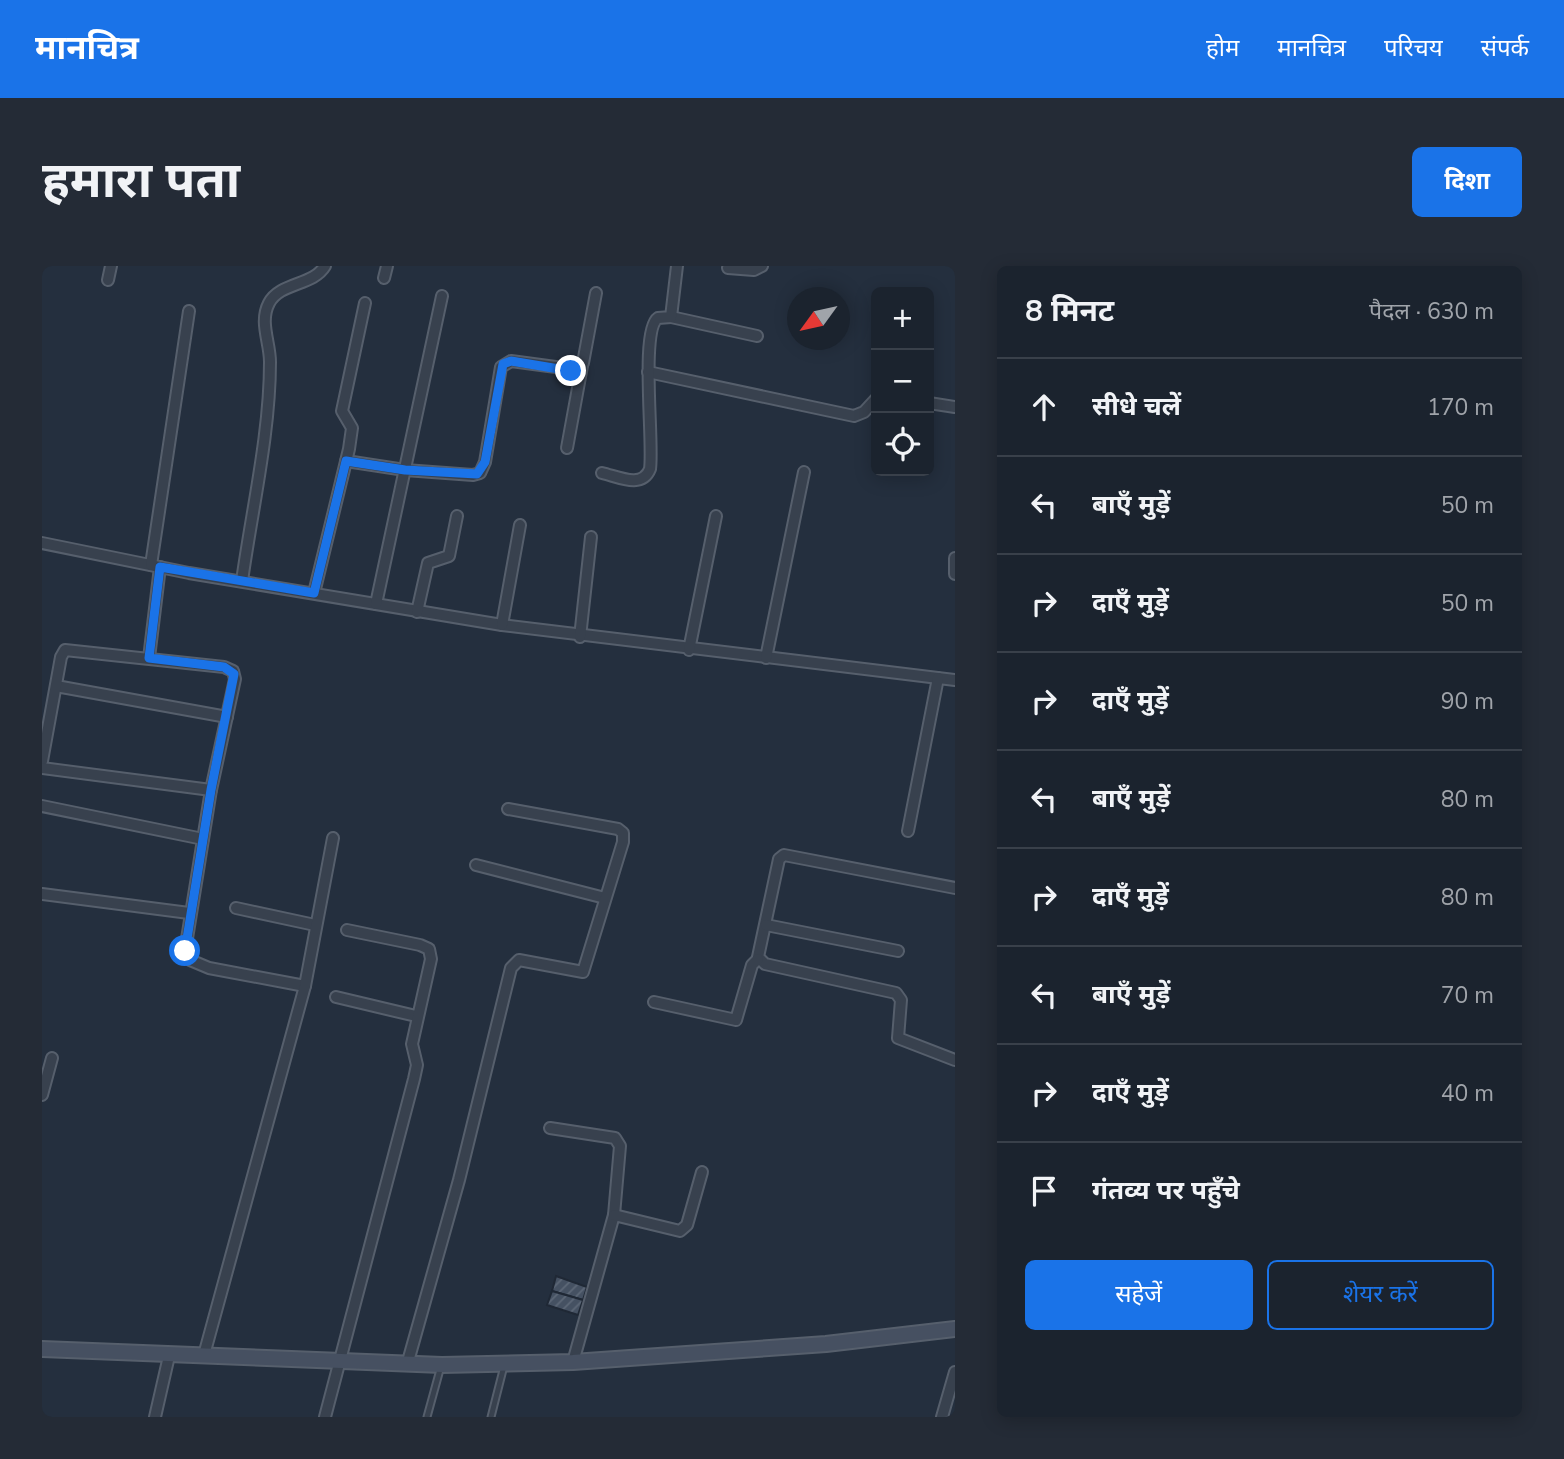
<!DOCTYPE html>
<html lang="hi">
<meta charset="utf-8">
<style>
:root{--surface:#1b232e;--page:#242b36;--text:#f1f3f6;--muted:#a0a4aa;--line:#39404a;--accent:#1a73e8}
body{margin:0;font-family:"Nunito Sans","Noto Sans Devanagari",sans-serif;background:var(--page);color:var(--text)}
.controls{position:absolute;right:21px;top:21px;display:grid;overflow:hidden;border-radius:10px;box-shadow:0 4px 18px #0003}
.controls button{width:63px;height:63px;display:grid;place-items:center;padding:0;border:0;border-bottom:2px solid var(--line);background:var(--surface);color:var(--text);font:35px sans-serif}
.compass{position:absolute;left:745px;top:21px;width:63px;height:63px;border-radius:50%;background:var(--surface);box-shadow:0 4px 18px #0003;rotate:237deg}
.stop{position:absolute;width:21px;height:21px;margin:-16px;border:5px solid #1a73e8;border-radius:50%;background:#fff}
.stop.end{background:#1a73e8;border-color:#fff;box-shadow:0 2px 7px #0008}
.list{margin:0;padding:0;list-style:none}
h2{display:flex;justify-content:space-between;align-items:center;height:91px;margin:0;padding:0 28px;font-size:30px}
h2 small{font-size:23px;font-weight:400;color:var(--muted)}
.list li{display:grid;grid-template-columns:46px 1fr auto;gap:21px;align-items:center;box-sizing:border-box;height:98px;padding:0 28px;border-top:2px solid var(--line)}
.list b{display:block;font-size:26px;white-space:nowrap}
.list em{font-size:23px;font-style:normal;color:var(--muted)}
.actions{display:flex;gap:14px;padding:21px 28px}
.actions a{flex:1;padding:16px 0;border:2px solid var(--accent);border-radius:10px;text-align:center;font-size:24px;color:var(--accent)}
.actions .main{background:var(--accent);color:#fff}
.icon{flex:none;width:38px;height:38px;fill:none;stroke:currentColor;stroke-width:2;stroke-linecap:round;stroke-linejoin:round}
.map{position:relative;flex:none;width:913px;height:1151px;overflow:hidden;border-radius:10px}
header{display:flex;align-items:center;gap:42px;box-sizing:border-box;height:98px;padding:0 35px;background:var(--accent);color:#fff}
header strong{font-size:33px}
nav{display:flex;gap:38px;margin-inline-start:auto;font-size:24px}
.intro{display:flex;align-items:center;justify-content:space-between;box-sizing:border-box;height:168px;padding:0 42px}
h1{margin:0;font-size:49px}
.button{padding:18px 32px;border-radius:10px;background:var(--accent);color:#fff;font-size:24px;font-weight:700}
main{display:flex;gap:42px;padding:0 42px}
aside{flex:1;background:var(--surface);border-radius:10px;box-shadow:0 4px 18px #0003}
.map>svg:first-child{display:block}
</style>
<header>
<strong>मानचित्र</strong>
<nav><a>होम</a><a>मानचित्र</a><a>परिचय</a><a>संपर्क</a></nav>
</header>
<div class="intro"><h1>हमारा पता</h1><a class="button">दिशा</a></div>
<main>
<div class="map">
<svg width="913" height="1151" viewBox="0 0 913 1151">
<defs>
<pattern id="building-hatch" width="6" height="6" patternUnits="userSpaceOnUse" patternTransform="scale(1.75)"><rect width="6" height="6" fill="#455162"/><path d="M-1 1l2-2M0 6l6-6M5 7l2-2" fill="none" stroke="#5d6877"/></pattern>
</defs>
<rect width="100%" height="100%" fill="#242f3e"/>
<!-- building -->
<g fill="url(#building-hatch)" stroke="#1f2835" stroke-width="2">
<path d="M514,1010L545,1021L541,1034L510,1025Z"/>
<path d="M510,1025L541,1034L536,1049L505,1039Z"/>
</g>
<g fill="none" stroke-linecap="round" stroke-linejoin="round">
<defs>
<g id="service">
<path d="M385,1151L399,1100"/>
<path d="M449,1151L462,1100"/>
</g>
<g id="minor">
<path d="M686,2L712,4L720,0"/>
<path d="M342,12L345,0"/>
<path d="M66,14L69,0"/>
<path d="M629,51L715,70"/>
<path d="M606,106L812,150L822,146L834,133"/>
<path d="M887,137L913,141"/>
<path d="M525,182L540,100"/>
<path d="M304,195L363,204L431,209L438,207L443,196L459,101L469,95L536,104L541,97L554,27"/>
<path d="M560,207C577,211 600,223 608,203C612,177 598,64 616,52L629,51L635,0"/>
<path d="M0,277L147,307L460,359L913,414"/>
<path d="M913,292V308"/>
<path d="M109,299L147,45"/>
<path d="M200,315C210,243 228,168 228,96C228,76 217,56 227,37C238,16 271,20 283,0"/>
<path d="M272,327L307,183L310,162L300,145L323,37"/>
<path d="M334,338L400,30"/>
<path d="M375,346L386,297L407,290L415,250"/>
<path d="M460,359L478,259"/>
<path d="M538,371L549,271"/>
<path d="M647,384L674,250"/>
<path d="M107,392L118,301"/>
<path d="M724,392L762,206"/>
<path d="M14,420L185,451"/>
<path d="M0,495L19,391L23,384L182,401L191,405L193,413L169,524L143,685L148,694L167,702L263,720"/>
<path d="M0,502L169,524"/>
<path d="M0,540L161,573"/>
<path d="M866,565L896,412"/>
<path d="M434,599L563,632"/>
<path d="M913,622L742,589L737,593L716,691L723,698L854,727L859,734L856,772L913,794"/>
<path d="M0,628L147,647"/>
<path d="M194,642L273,659"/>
<path d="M724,659L856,685"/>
<path d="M294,731L374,750"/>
<path d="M612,736L694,754L710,699L716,693"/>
<path d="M0,829L10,792"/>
<path d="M508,862L573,872L578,880L572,949L531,1096"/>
<path d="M572,949L638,965L645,959L660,906"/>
<path d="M162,1089L263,720L291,572"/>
<path d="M365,1099L417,914L469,702L477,694L541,706L581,576V567L576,563L466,543"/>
<path d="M113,1151L127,1090"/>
<path d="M283,1151L372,813L375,799L370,778L389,693L387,683L378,679L305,664"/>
<path d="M900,1151L913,1106"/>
</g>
<path id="secondary" d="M0,1083L400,1099L531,1096L784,1078L913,1063"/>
</defs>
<!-- service casing -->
<use href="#service" stroke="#565f6c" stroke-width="9"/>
<!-- minor casing -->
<use href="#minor" stroke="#565f6c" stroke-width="14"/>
<!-- secondary casing -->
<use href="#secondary" stroke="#565f6c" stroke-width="18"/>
<!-- service -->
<use href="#service" stroke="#38414e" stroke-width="5"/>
<!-- minor -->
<use href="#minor" stroke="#38414e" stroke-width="10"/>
<!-- secondary -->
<use href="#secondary" stroke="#465061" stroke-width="14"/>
</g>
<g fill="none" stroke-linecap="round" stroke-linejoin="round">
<!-- route -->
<path stroke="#1a73e8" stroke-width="9" d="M143,685L169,524L192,408L182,401L107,392L118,301L272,327L304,195L363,204L435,208L443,196L461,98L469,95L529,105"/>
</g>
</svg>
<div class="controls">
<button>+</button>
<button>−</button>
<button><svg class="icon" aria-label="locate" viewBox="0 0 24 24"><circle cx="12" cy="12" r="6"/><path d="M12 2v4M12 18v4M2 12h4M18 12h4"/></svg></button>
</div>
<svg class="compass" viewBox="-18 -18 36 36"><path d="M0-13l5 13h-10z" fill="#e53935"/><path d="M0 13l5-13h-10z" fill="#a0a4aa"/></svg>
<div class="stop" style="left:143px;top:685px"></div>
<div class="stop end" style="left:529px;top:105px"></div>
</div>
<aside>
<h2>8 मिनट<small>पैदल · 630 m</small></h2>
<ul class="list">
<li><svg class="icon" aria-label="ahead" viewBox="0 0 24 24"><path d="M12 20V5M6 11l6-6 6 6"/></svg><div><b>सीधे चलें</b></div><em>170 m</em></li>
<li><svg class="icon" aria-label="left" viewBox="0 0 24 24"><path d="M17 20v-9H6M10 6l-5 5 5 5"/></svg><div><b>बाएँ मुड़ें</b></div><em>50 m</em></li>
<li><svg class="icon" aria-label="right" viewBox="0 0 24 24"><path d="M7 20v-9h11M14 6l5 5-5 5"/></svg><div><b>दाएँ मुड़ें</b></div><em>50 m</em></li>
<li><svg class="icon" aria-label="right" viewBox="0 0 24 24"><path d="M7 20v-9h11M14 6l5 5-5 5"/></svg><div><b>दाएँ मुड़ें</b></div><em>90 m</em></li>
<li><svg class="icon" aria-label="left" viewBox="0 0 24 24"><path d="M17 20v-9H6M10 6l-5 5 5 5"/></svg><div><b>बाएँ मुड़ें</b></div><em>80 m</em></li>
<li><svg class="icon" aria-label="right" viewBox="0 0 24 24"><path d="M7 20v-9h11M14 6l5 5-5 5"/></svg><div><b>दाएँ मुड़ें</b></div><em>80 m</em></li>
<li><svg class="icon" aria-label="left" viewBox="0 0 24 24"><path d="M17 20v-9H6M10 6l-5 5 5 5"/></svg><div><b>बाएँ मुड़ें</b></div><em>70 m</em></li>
<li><svg class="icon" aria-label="right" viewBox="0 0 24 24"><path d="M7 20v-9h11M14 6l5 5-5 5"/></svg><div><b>दाएँ मुड़ें</b></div><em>40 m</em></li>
<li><svg class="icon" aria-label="arrive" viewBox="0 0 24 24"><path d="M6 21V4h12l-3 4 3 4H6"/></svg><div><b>गंतव्य पर पहुँचे</b></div></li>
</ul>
<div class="actions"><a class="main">सहेजें</a><a>शेयर करें</a></div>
</aside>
</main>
